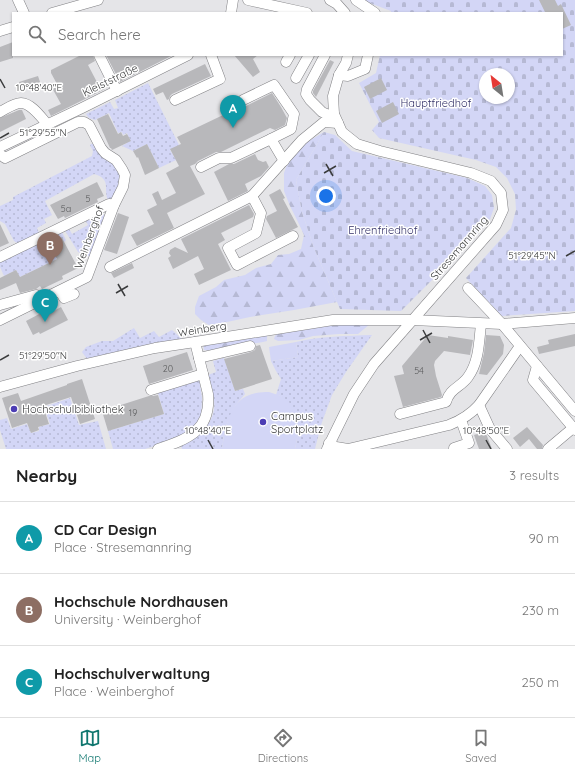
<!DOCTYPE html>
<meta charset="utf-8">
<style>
:root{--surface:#fff;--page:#f2f2f2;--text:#222;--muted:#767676;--line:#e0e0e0;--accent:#0f766e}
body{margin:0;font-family:Quicksand,sans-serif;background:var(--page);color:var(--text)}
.compass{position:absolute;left:479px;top:68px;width:36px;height:36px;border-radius:50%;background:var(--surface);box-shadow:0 1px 3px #0004;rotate:330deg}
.you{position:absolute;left:326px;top:196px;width:14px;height:14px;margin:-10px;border:3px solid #fff;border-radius:50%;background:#1a73e8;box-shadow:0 0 0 6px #1a73e833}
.badge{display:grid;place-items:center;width:26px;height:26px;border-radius:50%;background:var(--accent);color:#fff;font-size:13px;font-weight:700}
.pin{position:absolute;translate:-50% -33px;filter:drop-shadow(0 1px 2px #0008)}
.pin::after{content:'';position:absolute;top:21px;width:14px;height:12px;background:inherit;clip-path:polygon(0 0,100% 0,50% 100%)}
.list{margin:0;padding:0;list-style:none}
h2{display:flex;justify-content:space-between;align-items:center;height:52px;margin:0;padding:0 16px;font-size:17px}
h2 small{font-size:13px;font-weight:400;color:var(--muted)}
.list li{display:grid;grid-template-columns:26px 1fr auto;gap:12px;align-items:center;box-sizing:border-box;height:72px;padding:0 16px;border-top:1px solid var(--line)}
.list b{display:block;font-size:15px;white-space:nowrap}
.list p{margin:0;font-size:13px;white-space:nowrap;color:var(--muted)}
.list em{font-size:13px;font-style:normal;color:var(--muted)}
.icon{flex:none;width:22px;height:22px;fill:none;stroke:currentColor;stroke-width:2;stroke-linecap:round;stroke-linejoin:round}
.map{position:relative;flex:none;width:575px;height:449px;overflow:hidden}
.search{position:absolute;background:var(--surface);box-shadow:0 1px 3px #0004;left:12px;right:12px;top:12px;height:44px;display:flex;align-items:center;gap:10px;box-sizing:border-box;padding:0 14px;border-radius:0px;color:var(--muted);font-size:15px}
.sheet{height:268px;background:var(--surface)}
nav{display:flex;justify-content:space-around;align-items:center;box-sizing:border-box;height:56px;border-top:1px solid var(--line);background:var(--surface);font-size:11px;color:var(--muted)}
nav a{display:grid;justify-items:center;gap:2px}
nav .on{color:var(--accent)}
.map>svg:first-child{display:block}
</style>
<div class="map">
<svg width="575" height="449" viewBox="0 0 575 449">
<defs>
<pattern id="grass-dots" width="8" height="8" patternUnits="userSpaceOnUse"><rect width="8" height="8" fill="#d3d6f6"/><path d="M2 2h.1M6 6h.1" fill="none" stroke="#b6b9d4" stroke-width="1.8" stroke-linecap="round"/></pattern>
<pattern id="forest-firs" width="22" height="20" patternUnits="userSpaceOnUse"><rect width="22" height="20" fill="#d3d6f6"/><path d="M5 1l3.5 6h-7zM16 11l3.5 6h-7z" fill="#b6b9d4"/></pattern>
<pattern id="cemetery-stones" width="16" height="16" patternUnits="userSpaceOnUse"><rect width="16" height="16" fill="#d3d6f6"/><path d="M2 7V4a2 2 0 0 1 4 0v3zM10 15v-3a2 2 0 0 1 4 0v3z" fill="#b6b9d4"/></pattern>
</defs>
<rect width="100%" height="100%" fill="#e5e5e8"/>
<!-- grass -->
<g fill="url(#grass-dots)">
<path d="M148,83L179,145L170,150L176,160L159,168L147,144L133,151L122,146L127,143V142L130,140L127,133L123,135L122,132L118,133L109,113L95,120L89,118L86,114L110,102L114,109L118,108L115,100Z"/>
<path d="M91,144H94L114,164L120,176L119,185L114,197L108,200C103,189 112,179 94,174L45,201L52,215L44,219L46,223L37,228L40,235L20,245L14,241L5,224L0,221V206L13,200V197L92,156L93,151L90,145Z"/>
<path d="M101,213L105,216L91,257L78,252L64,229L68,227L72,234L88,225L84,218Z"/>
<path d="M61,230L66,240L64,242L62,238L49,244L57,259L20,277L16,270L4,276L0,267V260Z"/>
<path d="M134,328L140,338L154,331L159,337L172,330L183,340L94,359H87L82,352L86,347L102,341H113Z"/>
<path d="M372,335L346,372L332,395L321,425L315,449H295L299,428L281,396L276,395L281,379L276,371L271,361L298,357L296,342C321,336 346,336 372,335Z"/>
<path d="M224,358L235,391L243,389L245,394L235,406L225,428L222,449H182L181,445C199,437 217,422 214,400C213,391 210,383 208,375L216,372L213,361Z"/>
<path d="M199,378L202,398L201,421L192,431L161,444L145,449H113L108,431L164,414L157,390Z"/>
<path d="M70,398L79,425L98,421L106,449H6L0,430V420L7,418L11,429L27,424L31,433L39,431V427L50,424L44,407Z"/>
</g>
<!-- forest -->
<g fill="url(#forest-firs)">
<path d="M324,132L296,180L302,212L314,248L337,302L294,310L250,317L227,322L209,325L201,320L195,314V307L199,296L216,287L224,280L245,275L256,268L271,264L278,255L289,254L301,249L304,235L298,222L290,206L284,191V173L289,159L304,143L309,141Z"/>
<path d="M370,324L358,334H339L313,336L299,340L278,341L274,339L275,336L277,334L283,332L321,326Z"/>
<path d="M267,334V341L263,342L212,351L204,350L203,343Z"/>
</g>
<!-- cemetery -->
<g fill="url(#cemetery-stones)" fill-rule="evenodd">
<path d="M364,0H575V311L502,316L466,278L511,228L516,210L515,194L507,178L496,167L476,160L379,138L372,130L379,122L359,83L376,73L380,55H562V13H391V11L367,2ZM485,74H509V98H485Z"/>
<path d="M324,132L335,135L352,151L467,178L485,186L492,195L494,208L490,219L449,263L401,311L340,309L314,248L302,212L296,180Z"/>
</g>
<!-- pitch -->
<g fill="#d3d6f6">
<path d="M296,342L298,357L271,361L269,347Z"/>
<path d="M269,392L281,396L291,404L297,415L299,428L295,449H222C226,426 229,398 256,393C260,392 265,392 269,392Z"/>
</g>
<!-- building -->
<g fill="#b8b8bb">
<path d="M539,0H555L558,6L561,4L571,25L562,29V13H543L545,12Z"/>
<path d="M13,42V58L0,62V47Z"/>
<path d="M81,55H93L95,61L88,65L99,86L103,84L105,89L51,116L48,110L61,104L51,86L57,84L51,73V70Z"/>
<path d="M106,55H173L120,82Z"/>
<path d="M234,55H258L253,59L260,72L253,77Z"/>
<path d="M330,60L334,62L316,97L313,93V91Z"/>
<path d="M205,64L211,76L172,94L170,96L169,99L167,100L163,92L156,95L153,89Z"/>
<path d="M38,76L40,82L21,88L19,82Z"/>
<path d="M381,78L387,90L370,99L364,87Z"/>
<path d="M272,93L281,107L287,118L285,125L275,130L270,128L221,152H216L198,161L195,164L190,166L205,194L167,213L174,228L137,246L131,235L154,224L147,210L157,205L152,194L158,191L162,200L176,193L166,173L179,166L170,149L181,144L177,137L242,106H246Z"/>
<path d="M393,102L399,114L382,123L376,111Z"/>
<path d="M19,110H22L26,119L0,132V118Z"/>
<path d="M108,114L118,134L121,132L123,136L127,134L131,141L112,150L111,148H110L97,119Z"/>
<path d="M147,144L159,168L145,175L138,157L137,158L133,151Z"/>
<path d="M255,154L258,160L263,162L266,161L269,167L261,176L245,184L248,191L228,201L214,172L229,164H234Z"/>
<path d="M97,182L104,196L97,199L98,202L65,218L64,216L58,219L50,205Z"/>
<path d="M280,189L285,198L283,199L298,227L276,238L266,219L267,216L277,211L269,195Z"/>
<path d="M249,205L254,214L253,217L221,233L225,240L218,244L231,270L199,285L194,274L204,269L198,256L173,269L168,258L171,256L169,253L170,250L175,247L188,253L181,239Z"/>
<path d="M118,213L129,217L117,254L104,250Z"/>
<path d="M0,224L9,243L0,247Z"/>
<path d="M62,238L78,268L62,276L63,279L42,289L40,286L36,289L20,293L16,283L0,290V278L16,270L20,277L57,259L49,244Z"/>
<path d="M132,263L134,268L114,278L111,273Z"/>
<path d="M61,307L68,320L40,334L39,332L33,335L26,321L43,312L44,313L51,310L52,312Z"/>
<path d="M575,334V346L539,354L537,347L549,344L548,340Z"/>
<path d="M428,335L448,338V336L473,340L470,355L444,351L435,361L434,365L436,376L442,395L441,397L403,407L394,376L404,374L402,366Z"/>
<path d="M486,335L500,336L504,345L503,354L487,375L479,374L484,353Z"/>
<path d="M260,345L272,379L235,391L224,359L251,352L255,350L256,346Z"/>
<path d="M187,352L193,370L149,384L143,366Z"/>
<path d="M82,379L95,419L80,424L71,397L43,406L49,424L38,427L39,430L31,433L27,423L12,428L2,398L18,393L21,401L67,385V384Z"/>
<path d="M158,395L164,414L108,431L102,411L149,396H153Z"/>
<path d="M527,427L543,445L542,449H537L529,439L520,447L513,438Z"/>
<path d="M484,432L487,436L492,449H479L474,435Z"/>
</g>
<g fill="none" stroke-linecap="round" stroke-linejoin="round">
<defs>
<g id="minor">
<path d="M18,0L24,13"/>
<path d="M248,0L307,13"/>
<path d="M330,0L337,4L345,13"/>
<path d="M356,0L375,13"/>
<path d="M52,13L98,0"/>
<path d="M231,13L233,0"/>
<path d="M0,31L13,27"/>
<path d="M99,55L117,91"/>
<path d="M325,55L307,89L306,94L310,100L322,112L329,115L334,114"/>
<path d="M286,62L290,55"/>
<path d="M339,75L348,76L365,69L368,55"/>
<path d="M296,78L309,55"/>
<path d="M175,100L220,79L211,55"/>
<path d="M243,100L274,85L294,114L291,129L271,139"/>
<path d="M0,112C6,109 14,103 21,103C31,103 41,117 47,124"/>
<path d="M0,147L82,108L188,55"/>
<path d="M0,154L1,155L5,158L78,122H84L89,125L101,148L105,153L116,160L122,169L125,175L123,187L114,205L87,277L0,320"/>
<path d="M201,167L219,158H231L271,139L284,161"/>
<path d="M252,196L261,213L256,233L228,248L237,265L293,236"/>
<path d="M0,257L109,204L114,205"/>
<path d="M110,267L252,196L302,140L324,122L338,123"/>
<path d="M468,288L502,324L575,411"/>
<path d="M60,291L64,298L74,294"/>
<path d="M0,305L36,295L42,300"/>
<path d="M199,358L250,346"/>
<path d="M537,366L533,380L575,430"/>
<path d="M0,387L77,366L155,348L195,342L333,320H412L502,324L575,318"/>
<path d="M151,390L203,374"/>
<path d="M479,405L490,429L507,449"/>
<path d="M400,414L446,402C450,388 460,388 468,377C479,362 479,342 481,324"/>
<path d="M329,443L336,447L348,449L449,425C462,420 470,415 479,405L520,346"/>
<path d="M158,449C188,439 211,431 208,394L195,342"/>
<path d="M327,449L354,394L374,364L496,225L503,210L501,193L491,181L471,173L380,151L357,144L342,132L334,114L333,96L339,75L346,63L348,55"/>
<path d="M455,449L454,448L469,443L461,420"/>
<path d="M548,449L573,428"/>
</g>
</defs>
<!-- minor casing -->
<use href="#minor" stroke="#818184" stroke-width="11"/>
<!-- minor -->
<use href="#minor" stroke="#fff" stroke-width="10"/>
</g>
<!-- ticks -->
<path fill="none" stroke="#3b3c3d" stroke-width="1.5" d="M0,79L5,88M0,138L9,133M326,164L333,176M324,173L336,166M566,256L575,251M118,284L125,296M116,293L128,286M423,330L430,343M420,340L432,333M0,360L9,355M208,440L213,449M486,440L491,449"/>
<!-- markers -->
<g fill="#4c3db4" stroke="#fff" stroke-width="1.5">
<circle cx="14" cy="409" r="4"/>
<circle cx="263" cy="422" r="4"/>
</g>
<g text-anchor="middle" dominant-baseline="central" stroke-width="3" stroke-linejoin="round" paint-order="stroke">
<!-- number labels -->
<g font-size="9" fill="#5a5b5c">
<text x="88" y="198">5</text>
<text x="66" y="208">5a</text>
<text x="168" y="368">20</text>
<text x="419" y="370">54</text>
<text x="133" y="412">19</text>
</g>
<!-- street labels -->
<g font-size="11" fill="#3b3c3d" stroke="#fff">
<text transform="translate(110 80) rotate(-26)">Kleiststraße</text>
<text transform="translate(89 237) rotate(-70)">Weinberghof</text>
<text transform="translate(459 248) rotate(-49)">Stresemannring</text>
<text transform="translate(202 329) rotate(-9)">Weinberg</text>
</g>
<!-- park labels -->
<g font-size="11" fill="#333168" stroke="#fff">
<text x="436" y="103">Hauptfriedhof</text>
<text x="383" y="230">Ehrenfriedhof</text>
</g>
<!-- poi labels -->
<g font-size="11" fill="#3b3c3d" stroke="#fff" text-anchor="start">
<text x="22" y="409">Hochschulbibliothek</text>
<text x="271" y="416">Campus<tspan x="271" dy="13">Sportplatz</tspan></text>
</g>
</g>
<g font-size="10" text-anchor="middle" fill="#3b3c3d" stroke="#fff" stroke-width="3" stroke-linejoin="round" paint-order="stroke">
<text x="39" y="91">10°48'40"E</text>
<text x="43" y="136">51°29'55"N</text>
<text x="532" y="259">51°29'45"N</text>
<text x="43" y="359">51°29'50"N</text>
<text x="208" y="434">10°48'40"E</text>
<text x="486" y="434">10°48'50"E</text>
</g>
</svg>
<svg class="compass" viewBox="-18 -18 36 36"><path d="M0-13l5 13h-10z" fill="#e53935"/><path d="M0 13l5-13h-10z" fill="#767676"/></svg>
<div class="you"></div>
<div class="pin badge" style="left:233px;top:128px;background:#0f9aa8">A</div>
<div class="pin badge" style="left:50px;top:265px;background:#8d6e63">B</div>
<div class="pin badge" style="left:45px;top:322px;background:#0f9aa8">C</div>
<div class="search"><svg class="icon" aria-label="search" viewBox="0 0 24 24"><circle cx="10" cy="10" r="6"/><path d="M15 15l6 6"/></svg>Search here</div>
</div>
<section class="sheet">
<h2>Nearby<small>3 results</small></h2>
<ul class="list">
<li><span class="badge" style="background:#0f9aa8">A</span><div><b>CD Car Design</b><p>Place · Stresemannring</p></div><em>90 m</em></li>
<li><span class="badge" style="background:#8d6e63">B</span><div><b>Hochschule Nordhausen</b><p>University · Weinberghof</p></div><em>230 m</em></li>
<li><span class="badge" style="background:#0f9aa8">C</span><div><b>Hochschulverwaltung</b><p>Place · Weinberghof</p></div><em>250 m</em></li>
</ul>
</section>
<nav>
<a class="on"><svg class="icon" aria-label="map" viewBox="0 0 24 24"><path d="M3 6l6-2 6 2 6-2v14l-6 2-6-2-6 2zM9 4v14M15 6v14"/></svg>Map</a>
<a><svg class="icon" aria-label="directions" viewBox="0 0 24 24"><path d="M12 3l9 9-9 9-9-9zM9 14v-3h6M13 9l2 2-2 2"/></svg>Directions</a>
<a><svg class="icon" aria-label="saved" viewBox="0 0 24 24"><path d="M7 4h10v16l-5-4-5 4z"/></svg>Saved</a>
</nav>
